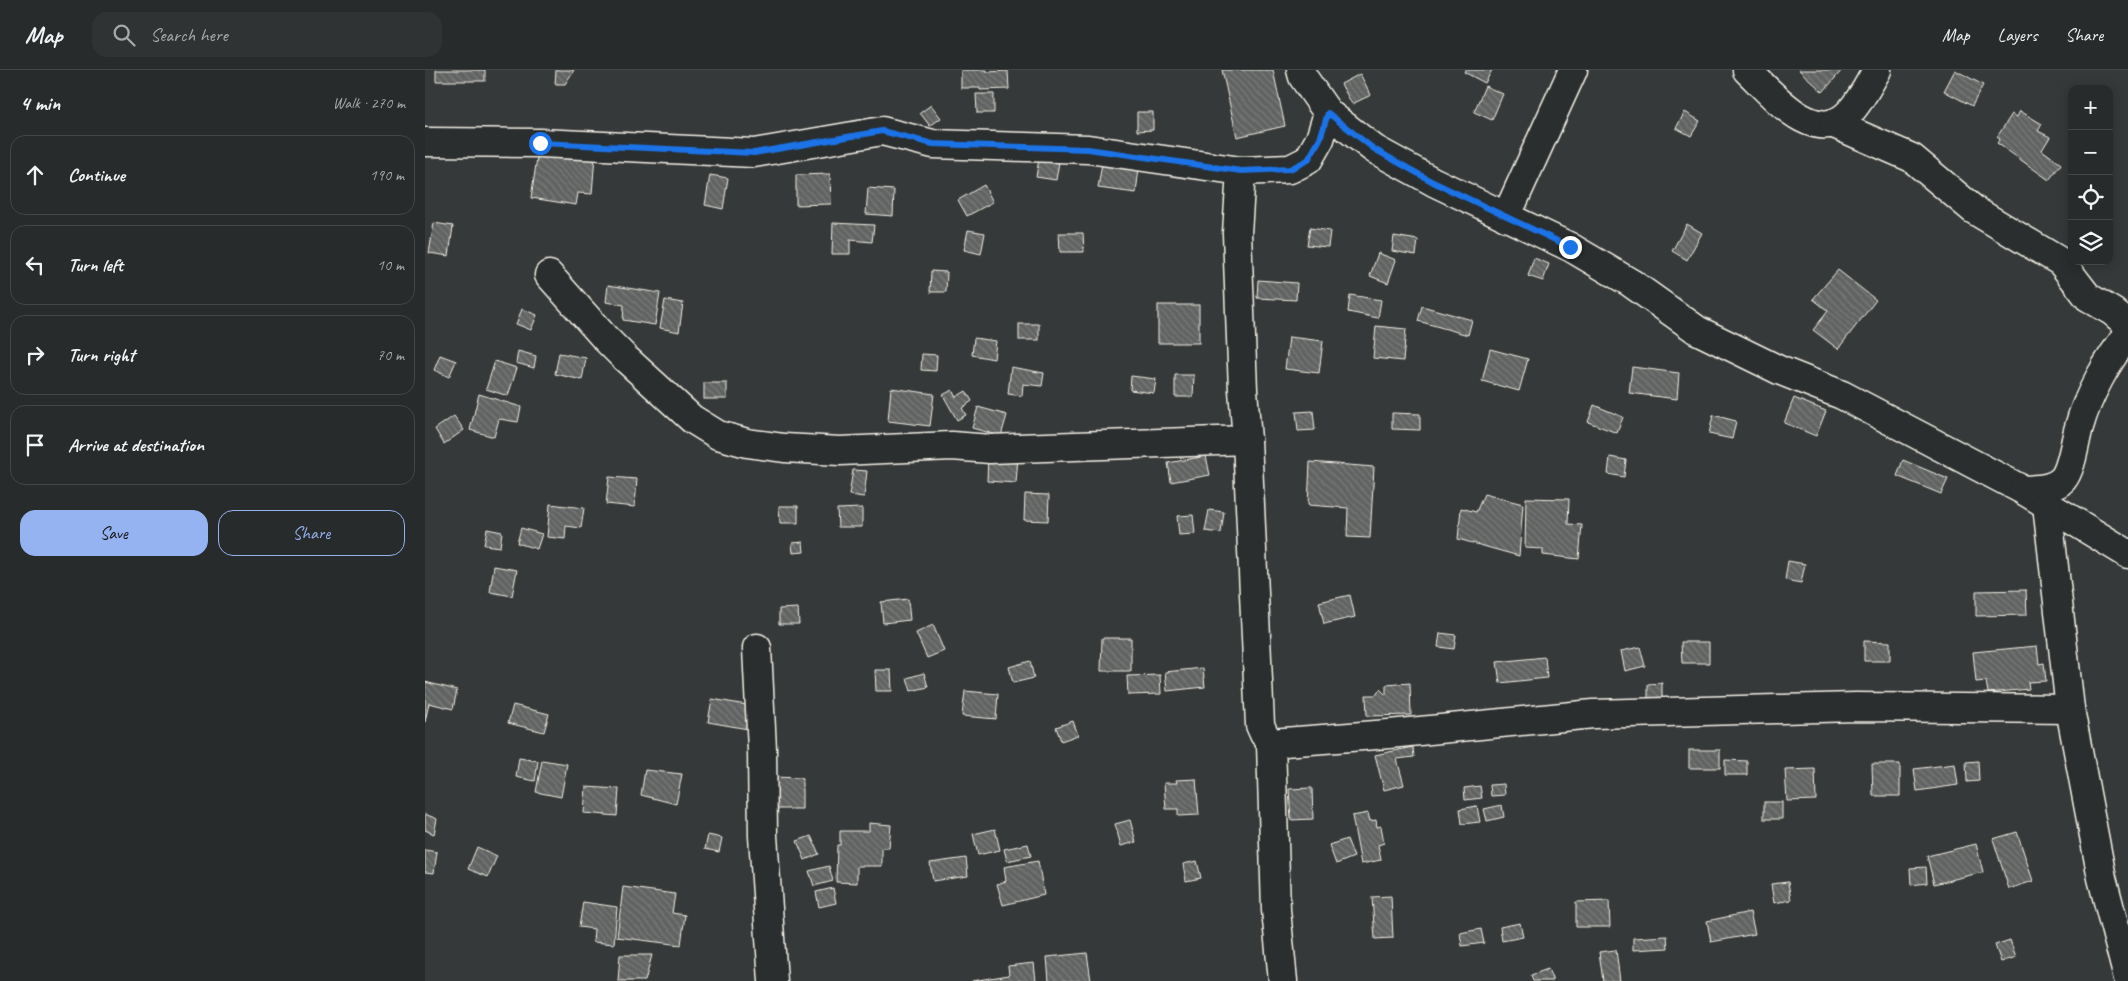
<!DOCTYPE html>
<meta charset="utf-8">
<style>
:root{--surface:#282b2b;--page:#303333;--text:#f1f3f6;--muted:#a5a7a9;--line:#444747;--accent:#95b2f1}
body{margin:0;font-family:Caveat,sans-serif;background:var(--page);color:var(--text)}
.controls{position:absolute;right:15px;top:15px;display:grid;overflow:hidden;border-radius:10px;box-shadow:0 2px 12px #0003}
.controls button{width:45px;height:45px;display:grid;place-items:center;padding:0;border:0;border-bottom:1px solid var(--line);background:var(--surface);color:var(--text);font:25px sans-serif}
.stop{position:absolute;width:15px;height:15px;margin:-11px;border:4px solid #1a73e8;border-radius:50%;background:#fff}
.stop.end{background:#1a73e8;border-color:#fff;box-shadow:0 1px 5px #0008}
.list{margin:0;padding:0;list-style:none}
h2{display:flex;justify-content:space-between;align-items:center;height:65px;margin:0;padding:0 20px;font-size:21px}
h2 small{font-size:16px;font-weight:400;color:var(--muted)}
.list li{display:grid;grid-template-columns:32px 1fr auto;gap:15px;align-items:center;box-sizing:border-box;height:80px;margin:0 10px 10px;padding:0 10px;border:1px solid var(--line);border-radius:15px}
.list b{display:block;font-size:19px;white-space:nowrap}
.list em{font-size:16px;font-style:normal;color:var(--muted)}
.actions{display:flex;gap:10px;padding:15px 20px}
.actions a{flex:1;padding:11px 0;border:1px solid var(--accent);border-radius:15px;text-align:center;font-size:18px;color:var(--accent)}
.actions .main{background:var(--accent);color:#111}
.icon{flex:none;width:28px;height:28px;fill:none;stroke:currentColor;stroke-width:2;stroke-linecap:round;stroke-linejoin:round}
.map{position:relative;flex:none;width:1703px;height:911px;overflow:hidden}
header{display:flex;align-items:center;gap:30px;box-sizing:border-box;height:70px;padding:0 25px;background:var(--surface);border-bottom:1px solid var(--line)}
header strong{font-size:24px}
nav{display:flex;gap:28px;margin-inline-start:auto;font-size:18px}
.search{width:350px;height:45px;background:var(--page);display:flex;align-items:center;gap:12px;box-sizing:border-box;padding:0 18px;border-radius:15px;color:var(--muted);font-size:19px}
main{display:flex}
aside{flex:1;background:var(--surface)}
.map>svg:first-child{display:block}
</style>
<header>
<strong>Map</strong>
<div class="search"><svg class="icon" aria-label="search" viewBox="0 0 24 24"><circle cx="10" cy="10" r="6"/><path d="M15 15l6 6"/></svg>Search here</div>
<nav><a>Map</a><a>Layers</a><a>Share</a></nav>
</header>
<main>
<aside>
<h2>4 min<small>Walk · 270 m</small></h2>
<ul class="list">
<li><svg class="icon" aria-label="ahead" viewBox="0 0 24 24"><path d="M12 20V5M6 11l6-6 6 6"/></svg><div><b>Continue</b></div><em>190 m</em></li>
<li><svg class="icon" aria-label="left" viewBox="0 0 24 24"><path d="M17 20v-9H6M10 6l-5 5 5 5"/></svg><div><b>Turn left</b></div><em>10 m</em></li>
<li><svg class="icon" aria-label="right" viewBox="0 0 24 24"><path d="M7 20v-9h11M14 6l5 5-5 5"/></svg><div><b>Turn right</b></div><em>70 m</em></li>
<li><svg class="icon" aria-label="arrive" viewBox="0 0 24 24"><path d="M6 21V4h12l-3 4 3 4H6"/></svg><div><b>Arrive at destination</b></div></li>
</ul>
<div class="actions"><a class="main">Save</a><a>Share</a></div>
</aside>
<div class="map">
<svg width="1703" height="911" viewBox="0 0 1703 911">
<defs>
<pattern id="building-back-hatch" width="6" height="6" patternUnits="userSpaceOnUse" patternTransform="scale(1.25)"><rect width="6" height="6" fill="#616362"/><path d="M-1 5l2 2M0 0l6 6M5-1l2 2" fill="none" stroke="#787a78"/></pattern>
</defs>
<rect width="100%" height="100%" fill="#363939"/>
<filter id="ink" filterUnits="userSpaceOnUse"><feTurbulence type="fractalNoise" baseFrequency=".02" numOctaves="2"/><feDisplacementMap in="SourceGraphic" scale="10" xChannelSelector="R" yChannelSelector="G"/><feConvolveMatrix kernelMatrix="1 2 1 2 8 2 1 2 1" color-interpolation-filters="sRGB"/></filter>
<g filter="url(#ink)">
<!-- building -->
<g fill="url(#building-back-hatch)" stroke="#f4f1e8">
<rect x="11" y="0" width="49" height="11"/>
<path d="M131,0H149L140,14H130Z"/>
<path d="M536,0H562V2L583,1L584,19L555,20V18H536Z"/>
<path d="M797,0H848L860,56L812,67Z"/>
<path d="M1040,0H1067L1060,13L1039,2Z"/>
<path d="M1374,0H1417L1398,22Z"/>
<path d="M1530,0L1558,15L1547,36L1519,21Z"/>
<path d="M935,4L946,25L927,34L916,14Z"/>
<path d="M1060,16L1078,24L1067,50L1049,42Z"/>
<path d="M551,24H569V43H552Z"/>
<path d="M506,35L516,48L505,56L495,43Z"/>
<path d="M1595,41L1617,54L1613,61L1625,67L1617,80L1636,94L1624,110L1572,73L1575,69L1572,67L1587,44L1592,47Z"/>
<path d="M712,42H728V60L712,61Z"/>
<path d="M1260,42L1275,51L1266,66L1251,58Z"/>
<path d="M113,81L170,86L167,124L153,123L151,135L106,128Z"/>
<path d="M614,89L634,92L631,110L611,107Z"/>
<path d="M677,93L714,98L711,123L673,118Z"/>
<path d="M405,104L406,134L371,135V105Z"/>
<path d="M285,105L303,108L298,139L280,135Z"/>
<path d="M559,115L568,132L542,146L533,130Z"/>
<path d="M443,118L469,120L468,146L441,144Z"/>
<path d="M9,153L28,156L24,186L4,183Z"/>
<path d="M408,153L449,155L447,172L425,170V184H407Z"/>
<path d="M1262,154L1277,163L1262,190L1247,181Z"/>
<path d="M885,158L905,161L903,177L882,175Z"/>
<path d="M543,160L560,163L556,184L539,180Z"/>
<path d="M634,163H658L659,182H635Z"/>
<path d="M969,166L993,170L991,185L967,181Z"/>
<path d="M953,183L971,190L963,213L945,206Z"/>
<path d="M1109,188L1124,194L1118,211L1103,206Z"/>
<path d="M1413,200L1451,230L1413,279L1388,260L1403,241L1388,229Z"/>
<path d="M506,201L522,202L521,222H505Z"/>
<path d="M833,210L872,213L871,230L832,228Z"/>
<path d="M183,215L235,223L230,255L198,250L199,235L181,232Z"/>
<path d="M925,225L956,230L953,248L923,242Z"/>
<path d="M240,230L258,233L254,262L235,258Z"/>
<rect x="733" y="235" width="41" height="38"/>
<path d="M997,236L1047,250L1043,265L993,251Z"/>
<path d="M97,239L112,245L106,260L91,254Z"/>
<rect x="594" y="254" width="20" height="16"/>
<path d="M951,256L981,259L978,291L948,288Z"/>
<path d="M864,267L898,271L894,303L860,299Z"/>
<path d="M549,268L571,271L569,289L547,285Z"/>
<path d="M1065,279L1103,289L1094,321L1057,311Z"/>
<path d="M93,281L111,286L109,298L91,293Z"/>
<path d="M134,283L161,288L157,310L130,304Z"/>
<path d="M497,284L512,285L511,301L496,300Z"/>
<path d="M15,285L31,291L24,307L9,300Z"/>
<path d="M70,291L92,298L83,326L61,319Z"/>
<path d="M586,297L619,303L617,316L598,314L597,326L583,324Z"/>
<path d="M1207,297L1254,303L1252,329L1204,323Z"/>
<path d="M750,305H769L768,327H750Z"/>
<path d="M706,306L731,309L729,323L705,320Z"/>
<rect x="279" y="313" width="23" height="16"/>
<path d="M466,318L509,324L505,356L463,351Z"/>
<path d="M527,320L531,327L541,321L547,331L537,338L541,345L532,350L518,325Z"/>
<path d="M54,324L96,337L93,352L74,349L69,367L45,360Z"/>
<path d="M1369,328L1401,341L1391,366L1359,353Z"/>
<path d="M1169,335L1198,347L1192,363L1163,352Z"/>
<path d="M553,337L582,345L576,366L547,358Z"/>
<path d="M888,341L890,360L873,361L871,342Z"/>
<path d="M967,343L995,344V360L967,359Z"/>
<path d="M1288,345L1311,351L1307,369L1284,364Z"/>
<path d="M29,346L39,360L19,374L10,359Z"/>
<path d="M563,386L593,387L591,413L562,411Z"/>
<path d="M781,386L785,405L746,412L743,393Z"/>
<path d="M1185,387L1201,390L1199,407L1183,404Z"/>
<path d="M1478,390L1523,409L1516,424L1472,406Z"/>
<path d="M885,392L949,397L945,468L922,467L923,438L883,435Z"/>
<path d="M428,400L442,401L439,427L424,425Z"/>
<path d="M184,407L212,409L210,437L181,434Z"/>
<path d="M600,424L624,425L623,451L599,450Z"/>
<path d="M1059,424L1098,434L1094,486L1033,469L1036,438L1051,442Z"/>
<path d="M1101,428L1144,429L1143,454L1157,455L1154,489L1118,485V479L1100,478Z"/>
<path d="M125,434L159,438L156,458L141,456L140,469L122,467Z"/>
<path d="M354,436H373V453H355Z"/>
<path d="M437,438V457H413L412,439Z"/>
<path d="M784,440L799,442L796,463L780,461Z"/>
<path d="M768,445L770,464L754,465L752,446Z"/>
<path d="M96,458L117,464L112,479L92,473Z"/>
<path d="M62,459L77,462L75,477L59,475Z"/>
<path d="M378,472L379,482L368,483L367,473Z"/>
<path d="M1363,491L1380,494L1376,513L1360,510Z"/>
<path d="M69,496L92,500L87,526L65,522Z"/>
<path d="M1601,520L1602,545L1551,546V521Z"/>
<path d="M925,525L930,547L899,554L894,532Z"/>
<path d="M483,529L485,550L458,553L456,532Z"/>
<path d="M373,538L374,554H354V539Z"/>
<path d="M508,555L519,581L502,588L491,563Z"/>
<path d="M1015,563L1031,565L1029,579L1013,577Z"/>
<path d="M677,568H706V601H676Z"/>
<path d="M1439,571L1465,572V591H1439Z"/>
<path d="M1256,572H1284V593H1257Z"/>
<path d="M1612,576L1614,594L1619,593L1621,611L1603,612L1604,619L1563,623L1561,611L1551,612L1548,582Z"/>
<path d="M1215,577L1220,596L1200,601L1196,581Z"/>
<path d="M1120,587L1122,608L1075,613L1072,592Z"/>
<path d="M605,591L609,608L588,613L584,597Z"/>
<path d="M778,598L780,617L742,621L740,602Z"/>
<path d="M450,600H466L467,621H451Z"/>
<path d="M499,603L503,617L486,621L482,608Z"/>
<path d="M735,605L736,624L703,625L702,606Z"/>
<path d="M0,612L32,620L28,639L4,633L0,652Z"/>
<path d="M985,613L986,645L942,646L941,625H951L955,619L961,625V615Z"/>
<path d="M1237,613V632H1223V614Z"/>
<path d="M540,621L573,624L571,649L537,646Z"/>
<path d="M287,629L327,636L323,659L283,652Z"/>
<path d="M88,635L124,644L119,662L83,653Z"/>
<path d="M648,651L653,665L636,671L631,657Z"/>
<path d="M988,677L989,687L972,689L979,715L959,720L950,685Z"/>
<rect x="1264" y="680" width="31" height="18"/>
<path d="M94,688L113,691L110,711L91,707Z"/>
<path d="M117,690L142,694L136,727L111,722Z"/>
<path d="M1300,690L1322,691V705H1300Z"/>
<path d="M1553,691L1554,711L1542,712L1541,692Z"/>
<path d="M1447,694H1475V726H1448Z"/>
<path d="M1530,694L1533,715L1492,721L1489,699Z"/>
<path d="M1390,699L1391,730L1362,731L1360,700Z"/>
<path d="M220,700L257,704L251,734L216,725Z"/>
<path d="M347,707L377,708V739H346Z"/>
<path d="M771,709L774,745L753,746V739H741L739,713H752L751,710Z"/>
<path d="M1079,714L1080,725L1066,726L1065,715Z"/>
<path d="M1055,716L1057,728L1040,730L1039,718Z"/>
<path d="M161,717L194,719L192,746L159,743Z"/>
<path d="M887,718L888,749L866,750L864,719Z"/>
<rect x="1339" y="732" width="18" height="17"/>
<path d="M1077,735L1079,747L1062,751L1059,739Z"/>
<path d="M1052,736L1055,752L1037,754L1035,739Z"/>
<path d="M943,743L945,751L951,750L952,757L956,756L959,773L953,775L956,790L936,794L927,746Z"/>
<path d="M0,744L12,749L9,764L0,760Z"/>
<path d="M705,750L711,772L696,776L690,754Z"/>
<path d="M444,753L466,755L464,778H457V796H432V813L411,812L412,775H415V761H444Z"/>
<path d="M570,759L575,780L553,785L548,764Z"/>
<path d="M1592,762L1608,811L1584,819L1568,769Z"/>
<path d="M283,765L297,768L294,782L280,779Z"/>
<path d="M386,766L394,784L380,790L372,771Z"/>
<path d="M922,769L929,787L911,794L904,775Z"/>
<path d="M603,774L606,786L582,791L579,779Z"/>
<path d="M1551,774L1558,802L1509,814L1502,786Z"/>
<path d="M52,777L72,786L63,807L43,799Z"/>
<path d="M0,780L12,782L9,803L0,802Z"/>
<path d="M541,788L543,806L508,811L505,793Z"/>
<path d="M613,791L619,825L578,835L572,814L581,811L579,797Z"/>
<path d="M772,791L776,808L761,811L758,794Z"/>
<path d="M404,796L408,811L389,816L384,801Z"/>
<path d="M1501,797L1502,813L1486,815L1485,798Z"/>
<path d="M1363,812L1366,830L1349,833L1346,814Z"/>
<path d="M198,817L250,824L247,843L260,845L256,875L192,867Z"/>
<path d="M408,818L411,833L394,837L391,822Z"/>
<path d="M966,826L968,868L950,869L947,827Z"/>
<path d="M1184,831L1185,857H1151V832Z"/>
<path d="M158,832L192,837L189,874L168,872L169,859L154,857Z"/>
<path d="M1325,842L1330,864L1286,872L1282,851Z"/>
<path d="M1095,853L1098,867L1077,871L1075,857Z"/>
<path d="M1056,859L1059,873L1037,876L1035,863Z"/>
<path d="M1242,866L1243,878L1208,880V868Z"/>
<path d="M1585,870L1591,887L1576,892L1570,875Z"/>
<path d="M1191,880L1195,911H1178L1174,882Z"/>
<path d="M662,883L666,911H624L622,887Z"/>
<path d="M195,885H227L220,911H193Z"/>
<path d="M609,893L611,911H547L584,905L583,896Z"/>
<path d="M1123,899L1128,911H1108L1106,905Z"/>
</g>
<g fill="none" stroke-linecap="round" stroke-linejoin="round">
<defs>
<g id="street">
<path d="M876,0L878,7L903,43L949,79L1009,112L1145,177L1206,213L1272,260L1354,300L1417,325L1598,420L1703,484"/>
<path d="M1322,0C1347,24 1391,79 1425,42C1436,30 1444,14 1452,0"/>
<path d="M1409,54L1487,88L1549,140L1636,192L1663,227L1688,242L1703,255"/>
<path d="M0,72L115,73L329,83L457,61L508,74L663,79L816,101L865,99L883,90L895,69L903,43"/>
<path d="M816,101L812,163L818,320L822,370L835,655L839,664L846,673L964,664L1168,644L1431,637L1645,639"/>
<path d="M1081,147L1148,0"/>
<path d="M124,205L180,268L200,288L267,349L293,365L322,373L359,378L415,381L527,376L565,379L822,370"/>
<path d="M1598,420C1612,419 1628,420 1638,409C1647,398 1650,370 1654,357C1662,327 1683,289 1703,265"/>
<path d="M1622,435L1645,639L1677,808L1703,908"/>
<path d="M332,578L337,680L338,766L348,911"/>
<path d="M846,673L851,840L858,911"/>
</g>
</defs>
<!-- street casing -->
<use href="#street" stroke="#f4f1e8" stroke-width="31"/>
<!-- street -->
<use href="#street" stroke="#2a2d2e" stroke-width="28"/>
</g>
</g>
<g fill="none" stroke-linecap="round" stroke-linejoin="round" filter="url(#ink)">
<!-- route -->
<path stroke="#1a73e8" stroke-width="6" d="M115,73L329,83L457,61L508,74L663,79L816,101L865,99L883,90L895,69L903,43L949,79L1008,112L1145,177"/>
</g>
</svg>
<div class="controls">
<button>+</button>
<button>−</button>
<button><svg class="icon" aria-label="locate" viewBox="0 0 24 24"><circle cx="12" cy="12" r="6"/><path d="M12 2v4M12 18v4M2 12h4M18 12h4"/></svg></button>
<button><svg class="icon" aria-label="layers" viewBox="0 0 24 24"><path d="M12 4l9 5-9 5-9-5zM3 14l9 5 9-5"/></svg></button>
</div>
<div class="stop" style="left:115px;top:73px"></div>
<div class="stop end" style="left:1145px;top:177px"></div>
</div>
</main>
